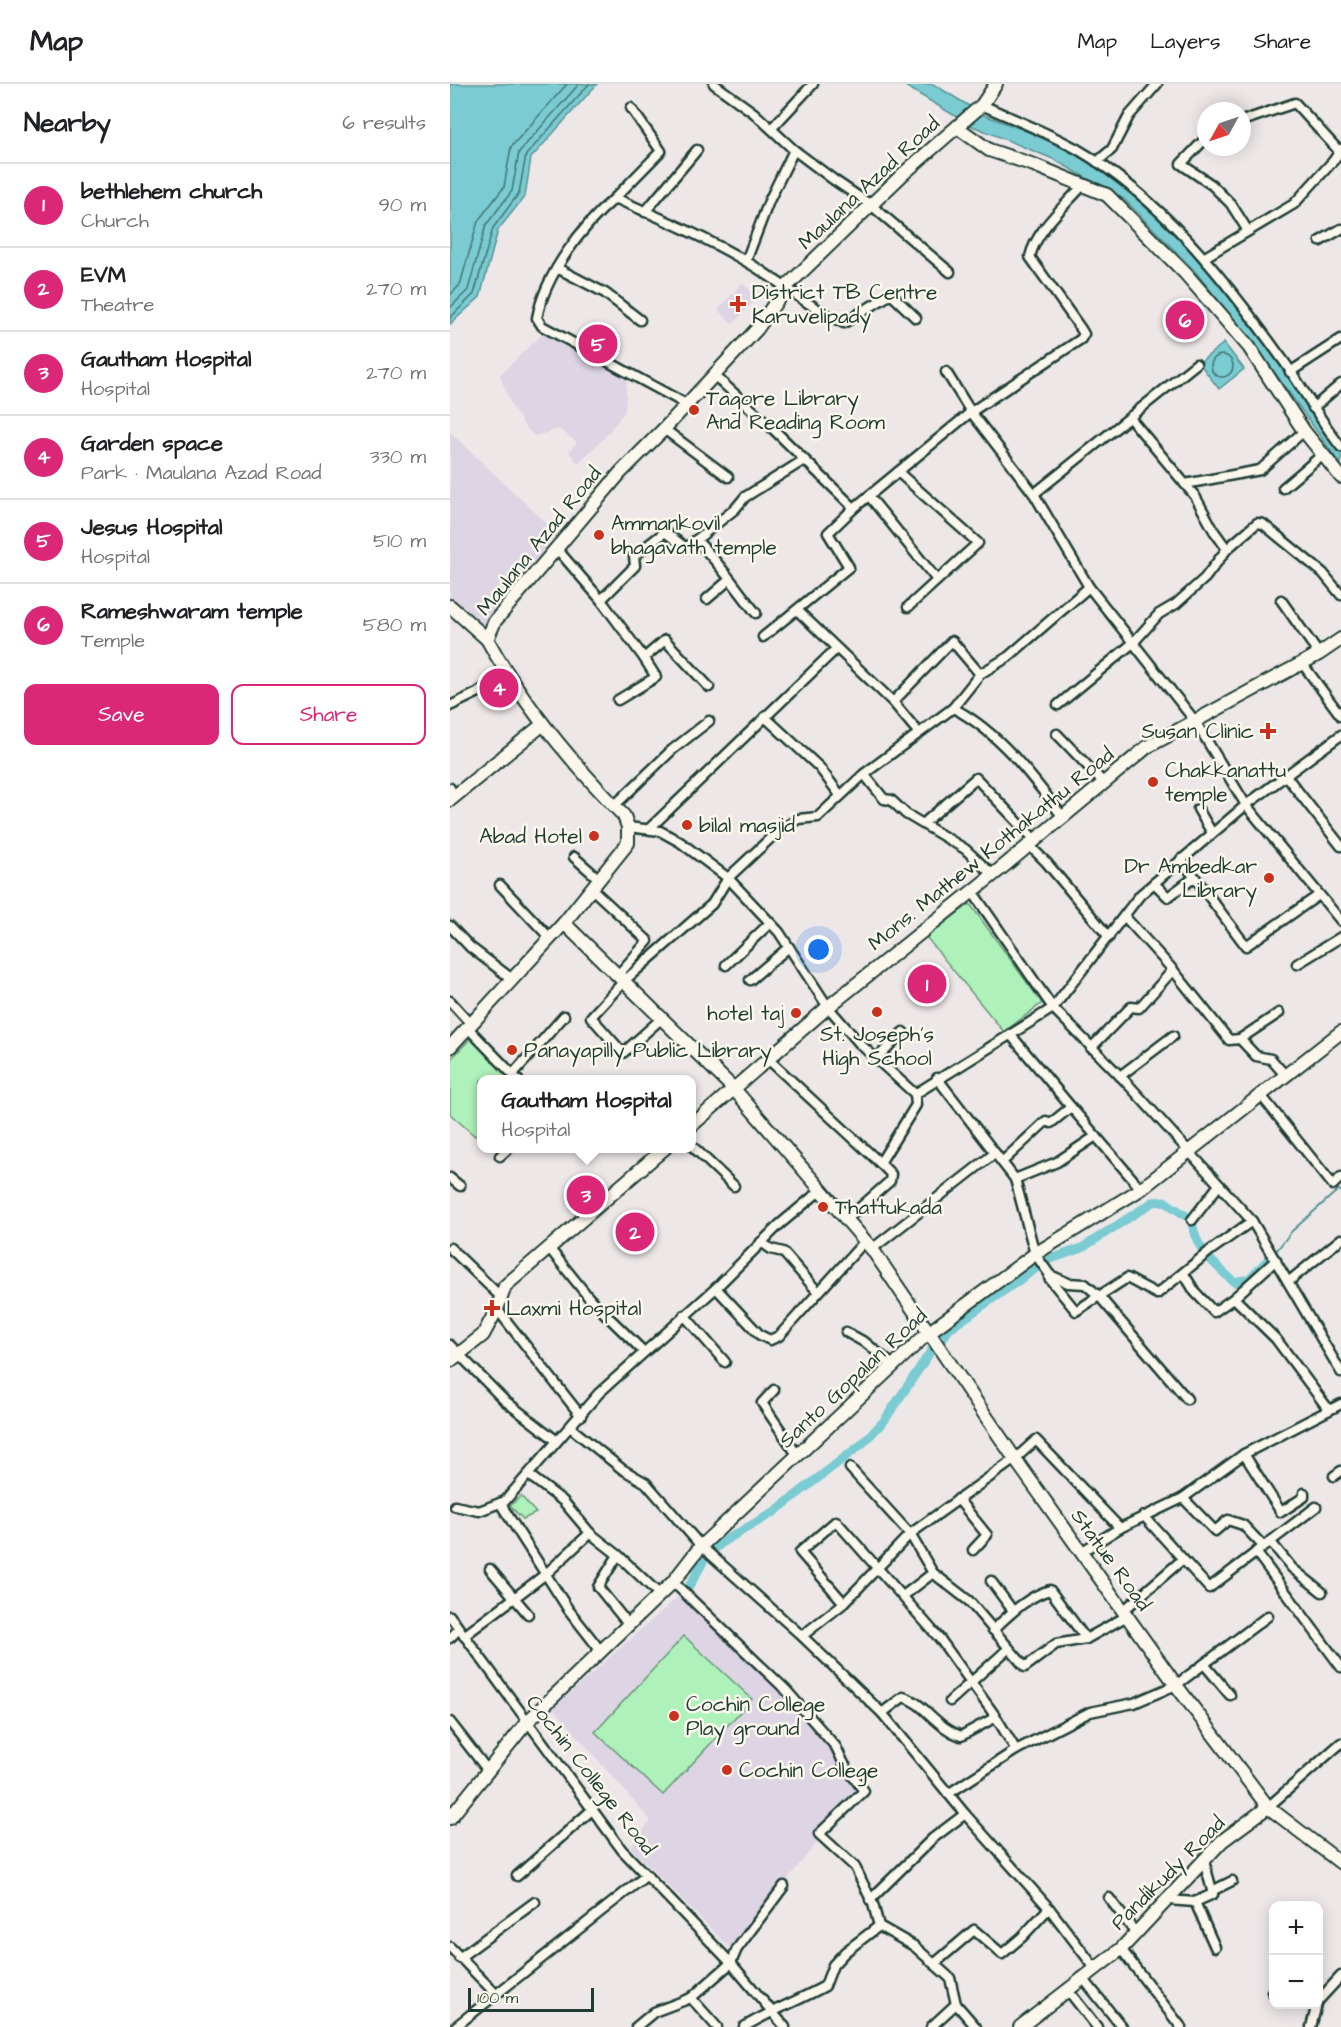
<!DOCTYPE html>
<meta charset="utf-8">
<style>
:root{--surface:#fff;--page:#f2f2f2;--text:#202124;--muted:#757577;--line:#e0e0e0;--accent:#db2777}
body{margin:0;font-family:"Architects Daughter",sans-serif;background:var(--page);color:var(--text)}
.controls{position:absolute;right:18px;bottom:18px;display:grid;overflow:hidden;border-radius:12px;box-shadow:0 3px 15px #0003}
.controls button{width:54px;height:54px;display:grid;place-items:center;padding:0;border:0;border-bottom:2px solid var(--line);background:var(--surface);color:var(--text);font:30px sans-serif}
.compass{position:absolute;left:747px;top:18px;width:54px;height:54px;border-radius:50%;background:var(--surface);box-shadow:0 3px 15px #0003;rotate:230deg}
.scale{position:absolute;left:18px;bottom:15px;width:126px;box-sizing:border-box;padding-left:6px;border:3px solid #1f3d34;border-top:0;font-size:16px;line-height:21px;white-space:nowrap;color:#1f3d34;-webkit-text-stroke:4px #fbf7ec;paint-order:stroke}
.you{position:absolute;left:369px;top:866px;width:21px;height:21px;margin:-15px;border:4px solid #fff;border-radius:50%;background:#1a73e8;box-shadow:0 0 0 9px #1a73e833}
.badge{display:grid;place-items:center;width:39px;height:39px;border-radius:50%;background:var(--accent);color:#fff;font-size:20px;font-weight:700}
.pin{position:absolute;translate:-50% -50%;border:3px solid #fff;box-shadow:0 2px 6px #0006}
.popup{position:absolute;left:27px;top:991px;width:219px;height:78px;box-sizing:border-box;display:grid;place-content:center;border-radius:12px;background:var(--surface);filter:drop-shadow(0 2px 4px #0005);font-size:20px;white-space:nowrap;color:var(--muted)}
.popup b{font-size:22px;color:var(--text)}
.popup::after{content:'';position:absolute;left:50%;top:100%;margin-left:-12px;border:12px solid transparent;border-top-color:var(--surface)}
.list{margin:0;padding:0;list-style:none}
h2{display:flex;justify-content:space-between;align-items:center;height:78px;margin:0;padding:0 24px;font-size:26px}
h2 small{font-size:20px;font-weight:400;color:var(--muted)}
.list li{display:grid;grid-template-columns:39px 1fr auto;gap:18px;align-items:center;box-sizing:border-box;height:84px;padding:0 24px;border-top:2px solid var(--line)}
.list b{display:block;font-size:22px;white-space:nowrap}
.list p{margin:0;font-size:20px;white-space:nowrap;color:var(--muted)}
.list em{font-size:20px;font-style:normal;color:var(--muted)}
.actions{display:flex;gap:12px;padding:18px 24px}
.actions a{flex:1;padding:14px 0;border:2px solid var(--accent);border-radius:12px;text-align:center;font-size:21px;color:var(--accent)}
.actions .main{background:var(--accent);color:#fff}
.map{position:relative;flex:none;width:891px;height:1943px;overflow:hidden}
header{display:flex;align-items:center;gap:36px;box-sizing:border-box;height:84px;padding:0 30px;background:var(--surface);border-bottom:2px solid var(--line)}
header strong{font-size:28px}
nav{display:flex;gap:33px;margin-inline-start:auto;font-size:21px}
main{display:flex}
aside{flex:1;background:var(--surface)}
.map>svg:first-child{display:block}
</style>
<header>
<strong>Map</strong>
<nav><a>Map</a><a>Layers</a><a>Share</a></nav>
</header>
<main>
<aside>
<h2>Nearby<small>6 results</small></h2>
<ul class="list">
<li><span class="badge">1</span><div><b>bethlehem church</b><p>Church</p></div><em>90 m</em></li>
<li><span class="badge">2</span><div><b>EVM</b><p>Theatre</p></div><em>270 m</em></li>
<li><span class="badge">3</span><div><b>Gautham Hospital</b><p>Hospital</p></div><em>270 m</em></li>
<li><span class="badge">4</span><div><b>Garden space</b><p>Park · Maulana Azad Road</p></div><em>330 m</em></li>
<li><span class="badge">5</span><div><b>Jesus Hospital</b><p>Hospital</p></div><em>510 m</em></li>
<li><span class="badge">6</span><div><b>Rameshwaram temple</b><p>Temple</p></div><em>580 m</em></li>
</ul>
<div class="actions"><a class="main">Save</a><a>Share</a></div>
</aside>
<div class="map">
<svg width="891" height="1943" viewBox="0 0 891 1943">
<rect width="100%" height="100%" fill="#ede7e8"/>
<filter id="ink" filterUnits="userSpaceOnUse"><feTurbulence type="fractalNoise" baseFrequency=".0167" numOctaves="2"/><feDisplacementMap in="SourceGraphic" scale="12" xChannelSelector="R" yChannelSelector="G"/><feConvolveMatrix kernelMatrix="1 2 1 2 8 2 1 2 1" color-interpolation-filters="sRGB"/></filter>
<g filter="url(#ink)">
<!-- built -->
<g fill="#ddd4e4">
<path d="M292,199L308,213L283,240L268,226Z"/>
<path d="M91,251L116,257L177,292L175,327L154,354L128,379L119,368L127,358L109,345L85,352L75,343L61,321L50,291Z"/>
<path d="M0,348L111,453L32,545L0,515Z"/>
<path d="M230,1511L333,1608L386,1667L407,1706L365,1751L369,1756L281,1865L180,1763L201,1737L103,1624Z"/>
</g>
<!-- green -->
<g fill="#aef1ba" stroke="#669777" stroke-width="1.5">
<path d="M520,820L592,919L554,948L476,853Z"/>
<path d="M20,955L65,995L31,996V1047L25,1052L0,1030V976Z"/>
<path d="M71,1412L86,1429L73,1435L60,1422Z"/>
<path d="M234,1552L302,1615L213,1711L145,1648Z"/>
</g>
<!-- water -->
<g fill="#7acbd2" stroke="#569293" stroke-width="1.5">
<path d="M0,0H147L81,74L75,112L48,146L30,213L0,240Z"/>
<path d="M452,0H483L534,31L623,65L682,107L754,177L805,243L891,368V381L807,264L744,186L674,115L603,75L520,41Z"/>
<path d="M774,259L794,285L769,305L749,279Z"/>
</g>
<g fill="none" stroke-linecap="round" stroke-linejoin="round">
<!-- shore -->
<g stroke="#437673" stroke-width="1.5">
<path d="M0,211L10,201L28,137L54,103L61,63L117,0"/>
<path d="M0,224L18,206L36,141L62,107L69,68L129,0"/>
<path d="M0,234L24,210L43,144L69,109L76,71L139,0"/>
<circle cx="772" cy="282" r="11"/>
</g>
<!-- stream -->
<path stroke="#569293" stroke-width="2" d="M827,1166L842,1147L888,1106L891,1107"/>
<!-- canal -->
<g stroke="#7acbd2" stroke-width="9">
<path d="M491,1257L499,1245L598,1176L632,1164L703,1118L714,1117L742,1136C745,1167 763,1178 784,1198L799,1195L820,1174"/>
<path d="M264,1466L274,1457L324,1428L412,1360L434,1337L481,1267"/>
<path d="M236,1508L253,1478"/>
</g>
<defs>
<g id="street">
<path d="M264,0L304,29L344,66L384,96L421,121L500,188"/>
<path d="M532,21C563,35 597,48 627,65C711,114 774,194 830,272C852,301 868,334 891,363"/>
<path d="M792,37L845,19L889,67"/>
<path d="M322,44L363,0"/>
<path d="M756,54L731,80L762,101L781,120L798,147"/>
<path d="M647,78L662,65L679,32L707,0"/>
<path d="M165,114L211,67L181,24"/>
<path d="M195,128L247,66"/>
<path d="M870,157L891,145"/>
<path d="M755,173L844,120L884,76L891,65"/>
<path d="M296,177L319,117L344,66"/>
<path d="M107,184L155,209L190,236"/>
<path d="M496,288L521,328L584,410L639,503L745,637L796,721L891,837"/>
<path d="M840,288L891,255"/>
<path d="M265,292L320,342L404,424"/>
<path d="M236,320L92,242L87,234C95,191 132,142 165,114C210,134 255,153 297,178C330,197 359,224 394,239L441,210L466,234"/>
<path d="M863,324L891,300"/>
<path d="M214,345L278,393"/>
<path d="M448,388L528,459L458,523"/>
<path d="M735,400L810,386L854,347"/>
<path d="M833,404L872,371"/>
<path d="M584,410L746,280"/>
<path d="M419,412L487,496"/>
<path d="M246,456C269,478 286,504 306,529"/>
<path d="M107,465L151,516L194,574L215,556L259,603"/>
<path d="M777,465L807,439L813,440L873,489L891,511"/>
<path d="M257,515L279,496"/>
<path d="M151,516L185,482L184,472L215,448L236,464L285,425L295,413L354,376"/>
<path d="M831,516L869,570"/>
<path d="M347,526L443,618L468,648"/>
<path d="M313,553L399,483L378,449L404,424L521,328L631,255L634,250L631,245L580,173C586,146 615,122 633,101"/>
<path d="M852,579L891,632"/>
<path d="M168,616L206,593L194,574"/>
<path d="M443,618L502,557L530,590"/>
<path d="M608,621L683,559L709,530L726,520L755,494L777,465L764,447L745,412L681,335"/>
<path d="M0,622L27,609L56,589"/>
<path d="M503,624C548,647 582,692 612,732"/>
<path d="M315,633L369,683L390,711"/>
<path d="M607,650L653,698"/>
<path d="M414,690L434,715L441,716L456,730L515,765L543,791"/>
<path d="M836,692L891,762"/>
<path d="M0,704L4,712"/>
<path d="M164,722L222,666L259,637"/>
<path d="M748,725L762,749"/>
<path d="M474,739L526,694L584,755"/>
<path d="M178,743L210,747L230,758L278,794L329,848L378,923L410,960L465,1010L466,1021L430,1079L441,1090L440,1097L397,1135"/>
<path d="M200,744L386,565"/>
<path d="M578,760L596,778L659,853"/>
<path d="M124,773L149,795"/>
<path d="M731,775L796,862L869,811"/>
<path d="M704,799L718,813L745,793"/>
<path d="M50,801L100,854"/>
<path d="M141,804L198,857L168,891"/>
<path d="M522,807L603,924L677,999L802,1137L891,1288"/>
<path d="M675,833L723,886L779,956L790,955L806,972L821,975L835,991"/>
<path d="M0,842L20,863L62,895"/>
<path d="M847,880L891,853"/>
<path d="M276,881L320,839"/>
<path d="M300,896L339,863"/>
<path d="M0,917L21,940"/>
<path d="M212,934L173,969L141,933L174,897L262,820L278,794L327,748L348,735L368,733L414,690L503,624L530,590L558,573L639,503"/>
<path d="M18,944L68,996"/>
<path d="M790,955L829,929"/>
<path d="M641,964L681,923L689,924L723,886"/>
<path d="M318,975L430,1079"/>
<path d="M426,975L453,948"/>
<path d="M63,990L114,932"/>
<path d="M670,992L723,952"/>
<path d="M487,994L565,1095L585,1170L600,1191L618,1199L635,1200L649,1212L677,1194L707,1210L761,1166L802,1137"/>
<path d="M465,1010L603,924L690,811L796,721L891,651"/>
<path d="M810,1010L883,1101L891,1093"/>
<path d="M621,1023L691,1105"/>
<path d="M241,1061L284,1102"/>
<path d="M50,1072L59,1064"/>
<path d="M552,1078L596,1037L601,1039L621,1023L560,950"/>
<path d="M0,1094L10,1102"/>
<path d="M565,1095L607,1078L646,1052"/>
<path d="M742,1136L769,1101"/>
<path d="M311,1158L321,1165L333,1168L368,1208"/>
<path d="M0,1164L50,1212"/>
<path d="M99,1164L140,1215L193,1267"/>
<path d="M422,1165L545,1069"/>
<path d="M734,1190L745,1208L764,1228L784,1214L826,1176"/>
<path d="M599,1194L626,1227L649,1212L737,1315"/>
<path d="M838,1198L891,1155"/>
<path d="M266,1204L310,1251L320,1256L329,1252L415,1157"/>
<path d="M784,1214L826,1255L879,1326"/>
<path d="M47,1225L131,1332"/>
<path d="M234,1231L275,1278"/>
<path d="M396,1248L416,1259L444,1282"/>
<path d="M0,1261L54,1316L107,1357"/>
<path d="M324,1306L312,1319L348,1372"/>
<path d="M121,1344L172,1385L196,1399L251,1462L352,1552L432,1629L515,1730L599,1824L644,1883"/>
<path d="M794,1370L831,1428L854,1413V1409"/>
<path d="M400,1384L460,1450L483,1489"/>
<path d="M884,1392L891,1387"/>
<path d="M733,1414L765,1447L778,1436L793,1441L813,1462"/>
<path d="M508,1415L537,1451L523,1466"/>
<path d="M50,1419L118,1525L150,1566"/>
<path d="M5,1422L29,1427L55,1417L149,1309L266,1204L329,1141L372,1105"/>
<path d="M694,1432L759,1504L866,1423"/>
<path d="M140,1449L168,1471L148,1503L178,1540"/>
<path d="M820,1457L842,1484L872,1508"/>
<path d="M631,1468L670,1444L733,1414L794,1370L891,1320"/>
<path d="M806,1468L891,1583"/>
<path d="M168,1471L209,1510"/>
<path d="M40,1485L78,1530"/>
<path d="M541,1497L563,1527"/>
<path d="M223,1498L336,1606L386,1663L394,1680L414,1707L369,1750L405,1783L423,1820L429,1842L464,1862L500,1894L506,1920L526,1943"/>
<path d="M453,1512L483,1489L519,1517L575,1583L606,1560L636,1555"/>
<path d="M394,1519L350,1468L386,1437L490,1555L546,1633"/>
<path d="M673,1527L733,1475"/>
<path d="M0,1532L172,1766L281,1879L335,1943"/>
<path d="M543,1546C560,1530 578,1512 600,1506L636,1555L677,1532"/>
<path d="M14,1552L97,1489L140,1449L113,1417L80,1392"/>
<path d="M352,1552L394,1519L460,1450L565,1375L586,1356L670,1444"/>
<path d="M0,1554L9,1545"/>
<path d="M754,1580L780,1611"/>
<path d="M500,1617L558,1565"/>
<path d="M432,1629L453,1613C474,1618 485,1643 511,1652L546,1633L566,1666"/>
<path d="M0,1638L39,1688"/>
<path d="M498,1710L566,1666L640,1628L684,1619L726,1601L818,1532"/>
<path d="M818,1723L891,1659"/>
<path d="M67,1792L143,1725"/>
<path d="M762,1807L782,1797"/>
<path d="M659,1814L685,1848"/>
<path d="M420,1816L482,1755L515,1730"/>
<path d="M718,1816L745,1818L763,1810L754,1777"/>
<path d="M745,1818L765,1863"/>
<path d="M0,1863L45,1909"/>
<path d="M671,1865L731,1943"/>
<path d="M9,1874L85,1818"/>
<path d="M484,1880L524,1846L552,1870L572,1853L599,1824"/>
<path d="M632,1893L672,1943"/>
<path d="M617,1905L647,1943"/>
<path d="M822,1908H824"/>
<path d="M241,1914L267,1943"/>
<path d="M868,1917L891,1892"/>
<path d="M5,1943L197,1791"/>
<path d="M186,1943L204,1928L241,1914L281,1879L287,1865L334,1802"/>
<path d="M294,1943C320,1927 348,1917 375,1902L383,1881L395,1868L429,1842"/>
<path d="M481,1943L506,1920"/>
<path d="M861,1943L867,1920"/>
</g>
<g id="secondary">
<path d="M507,43L539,66L584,81L657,111L735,189L799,263L854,347L891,393"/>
<path d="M0,522L37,555"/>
<path d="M0,716L92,641"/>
<path d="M114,839L284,1005L422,1165L565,1375L726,1601L818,1723L891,1779"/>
<path d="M0,963L114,839L178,759V743L174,732C121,678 73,621 37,555L45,537L171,388L214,345L307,245L337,202L453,90L532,21L546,0"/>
<path d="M241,1042L378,923L554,782L697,663L869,570L891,555"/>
<path d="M0,1277L33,1251L47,1225L55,1202L215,1064"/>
<path d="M0,1734L77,1638L223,1498L251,1462L478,1249L585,1170L691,1105L891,948"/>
<path d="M570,1943L671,1865L772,1757L818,1723"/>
</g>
</defs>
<!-- street casing -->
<use href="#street" stroke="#1f3d34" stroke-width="13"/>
<!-- secondary casing -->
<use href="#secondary" stroke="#1f3d34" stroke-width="16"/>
<!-- street -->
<use href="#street" stroke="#fbf7ec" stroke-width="8"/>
<!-- secondary -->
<use href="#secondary" stroke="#fbf7ec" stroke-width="12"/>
</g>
</g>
<!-- markers -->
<g fill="#c8321e" stroke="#fbf7ec" stroke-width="2">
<path d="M285 211h6v6h6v6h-6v6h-6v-6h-6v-6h6z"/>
<circle cx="244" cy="326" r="6"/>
<circle cx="149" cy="451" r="6"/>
<path d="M815 638h6v6h6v6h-6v6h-6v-6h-6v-6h6z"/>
<circle cx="703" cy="698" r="6"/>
<circle cx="237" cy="741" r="6"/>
<circle cx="144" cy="752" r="6"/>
<circle cx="819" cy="794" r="6"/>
<circle cx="427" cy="928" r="6"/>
<circle cx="346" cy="929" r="6"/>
<circle cx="62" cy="966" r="6"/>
<circle cx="373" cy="1123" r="6"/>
<path d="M39 1215h6v6h6v6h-6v6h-6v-6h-6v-6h6z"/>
<circle cx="224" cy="1632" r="6"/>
<circle cx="277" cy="1686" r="6"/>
</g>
<g text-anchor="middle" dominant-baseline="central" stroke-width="5" stroke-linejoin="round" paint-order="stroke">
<!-- street labels -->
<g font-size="21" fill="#1f3d34" stroke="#fbf7ec">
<text transform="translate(419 99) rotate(-43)">Maulana Azad Road</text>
<text transform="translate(89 457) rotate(-51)">Maulana Azad Road</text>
<text transform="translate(541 765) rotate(-39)">Mons. Mathew Kothakathu Road</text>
<text transform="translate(403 1294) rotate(-43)">Santo Gopalan Road</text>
<text transform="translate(661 1476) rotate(54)">Statue Road</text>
<text transform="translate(141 1691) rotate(52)">Cochin College Road</text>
<text transform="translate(718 1789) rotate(-45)">Pandikudy Road</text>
</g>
<!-- poi labels -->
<g font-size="21" fill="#1f3d34" stroke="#fbf7ec" text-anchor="start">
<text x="302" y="208">District TB Centre<tspan x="302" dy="24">Karuvelipady</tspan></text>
<text x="256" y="314">Tagore Library<tspan x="256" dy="24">And Reading Room</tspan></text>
<text x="161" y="439">Ammankovil<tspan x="161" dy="24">bhagavath temple</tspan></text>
<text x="804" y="647" text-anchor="end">Susan Clinic</text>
<text x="715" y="686">Chakkanattu<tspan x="715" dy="24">temple</tspan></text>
<text x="249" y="741">bilal masjid</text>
<text x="132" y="752" text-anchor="end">Abad Hotel</text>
<text x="807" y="782" text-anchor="end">Dr Ambedkar<tspan x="807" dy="24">Library</tspan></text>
<text x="334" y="929" text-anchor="end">hotel taj</text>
<text x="427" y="950" text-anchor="middle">St. Joseph's<tspan x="427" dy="24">High School</tspan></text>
<text x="74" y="966">Panayapilly Public Library</text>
<text x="385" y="1123">Thattukada</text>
<text x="56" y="1224">Laxmi Hospital</text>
<text x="236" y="1620">Cochin College<tspan x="236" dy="24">Play ground</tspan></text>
<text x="289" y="1686">Cochin College</text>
</g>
</g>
</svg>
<div class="controls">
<button>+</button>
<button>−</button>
</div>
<svg class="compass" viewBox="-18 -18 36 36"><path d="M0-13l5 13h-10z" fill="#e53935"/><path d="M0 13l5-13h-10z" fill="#757577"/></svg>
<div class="scale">100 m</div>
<div class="you"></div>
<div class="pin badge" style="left:477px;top:900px">1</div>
<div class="pin badge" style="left:185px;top:1148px">2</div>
<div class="pin badge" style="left:136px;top:1111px">3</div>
<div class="popup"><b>Gautham Hospital</b>Hospital</div>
<div class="pin badge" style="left:49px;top:604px">4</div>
<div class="pin badge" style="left:148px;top:260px">5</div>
<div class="pin badge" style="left:735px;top:236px">6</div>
</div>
</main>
